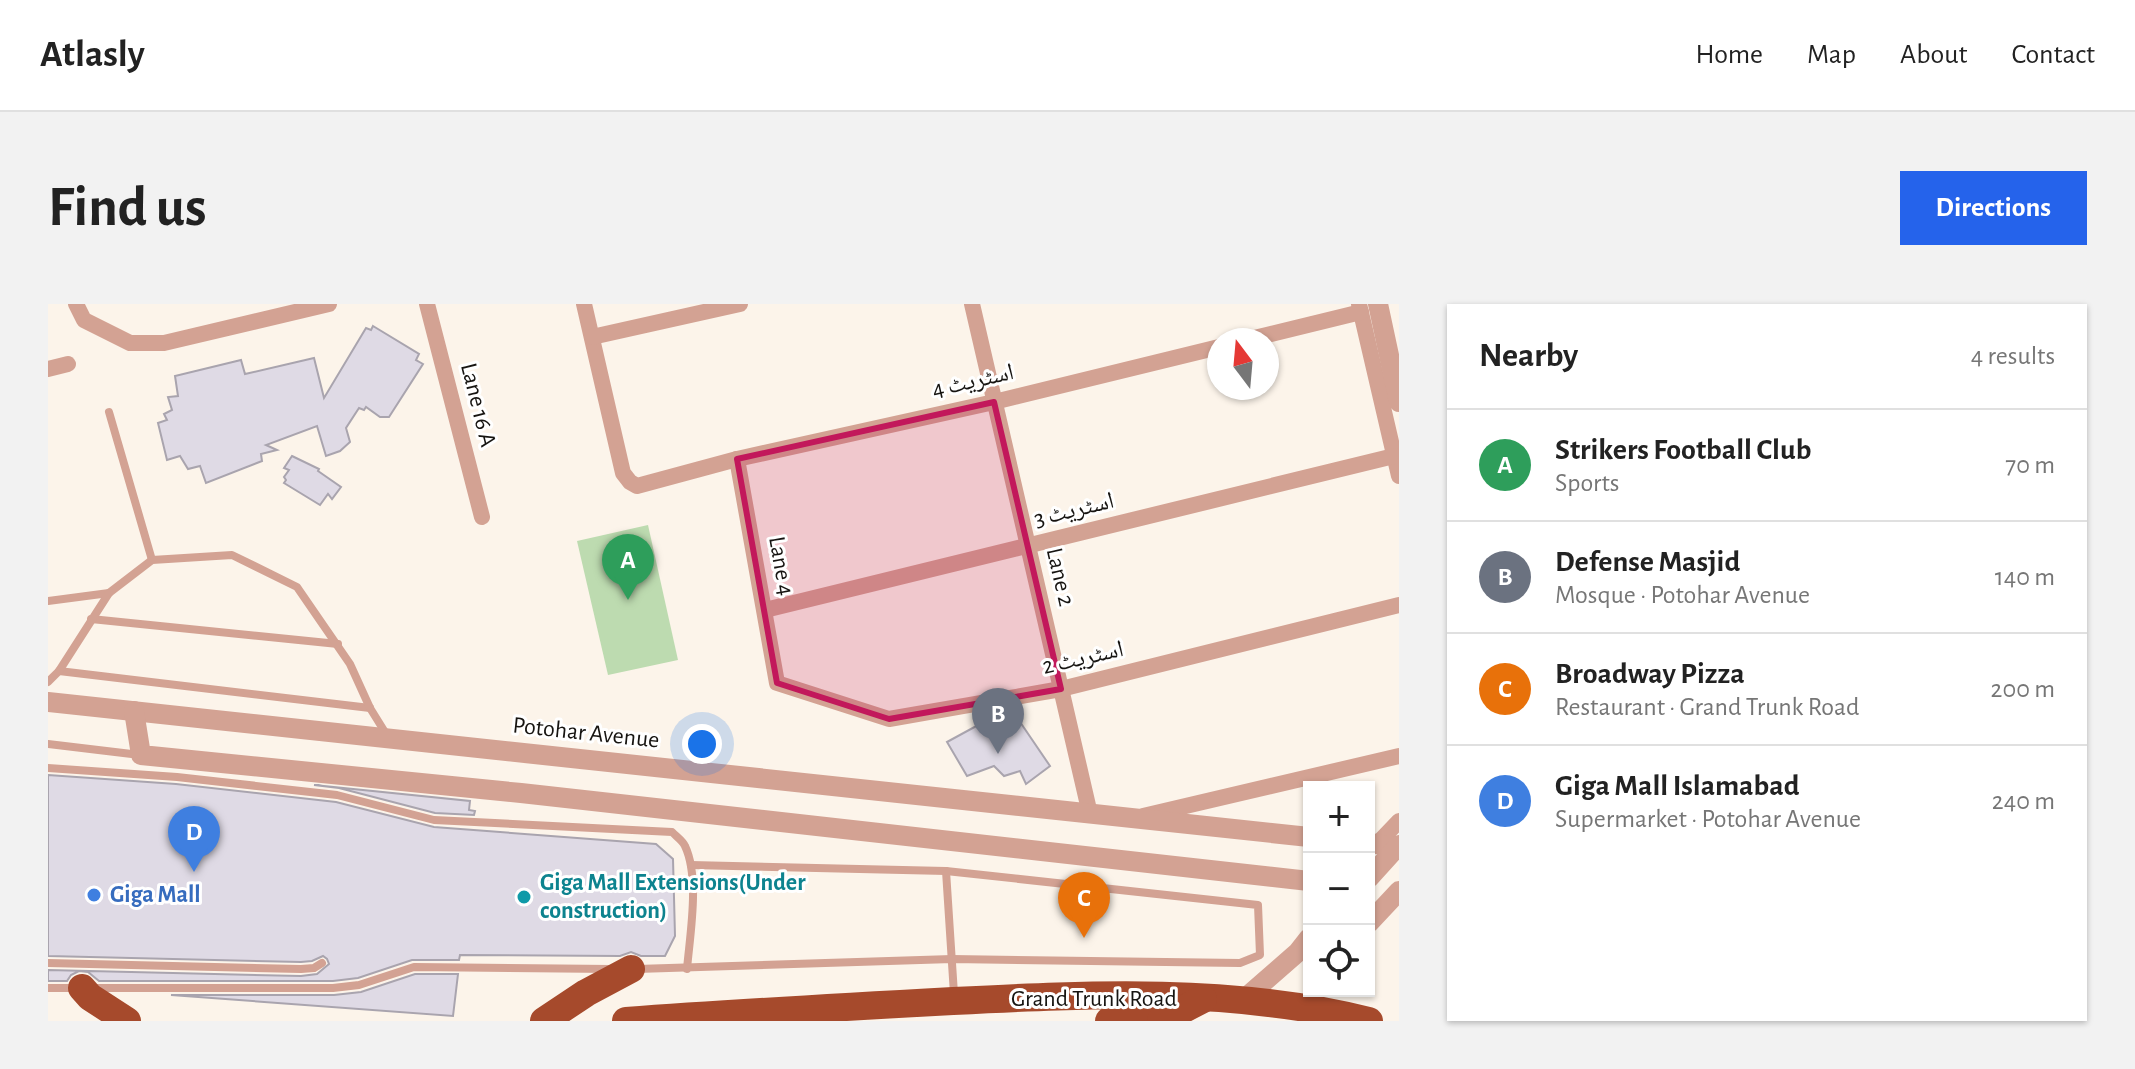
<!DOCTYPE html>
<meta charset="utf-8">
<style>
:root{--surface:#fff;--page:#f2f2f2;--text:#222;--muted:#767676;--line:#e0e0e0;--accent:#2563eb}
body{margin:0;font-family:"Alegreya Sans","Noto Naskh Arabic",sans-serif;background:var(--page);color:var(--text)}
.controls{position:absolute;right:24px;bottom:24px;display:grid;overflow:hidden;border-radius:0px;box-shadow:0 2px 6px #0004}
.controls button{width:72px;height:72px;display:grid;place-items:center;padding:0;border:0;border-bottom:2px solid var(--line);background:var(--surface);color:var(--text);font:40px sans-serif}
.compass{position:absolute;left:1159px;top:24px;width:72px;height:72px;border-radius:50%;background:var(--surface);box-shadow:0 2px 6px #0004;rotate:344deg}
.you{position:absolute;left:654px;top:440px;width:28px;height:28px;margin:-20px;border:6px solid #fff;border-radius:50%;background:#1a73e8;box-shadow:0 0 0 12px #1a73e833}
.badge{display:grid;place-items:center;width:52px;height:52px;border-radius:50%;background:var(--accent);color:#fff;font-size:26px;font-weight:700}
.pin{position:absolute;translate:-50% -66px;filter:drop-shadow(0 2px 4px #0008)}
.pin::after{content:'';position:absolute;top:42px;width:28px;height:24px;background:inherit;clip-path:polygon(0 0,100% 0,50% 100%)}
.list{margin:0;padding:0;list-style:none}
h2{display:flex;justify-content:space-between;align-items:center;height:104px;margin:0;padding:0 32px;font-size:34px}
h2 small{font-size:26px;font-weight:400;color:var(--muted)}
.list li{display:grid;grid-template-columns:52px 1fr auto;gap:24px;align-items:center;box-sizing:border-box;height:112px;padding:0 32px;border-top:2px solid var(--line)}
.list b{display:block;font-size:30px;white-space:nowrap}
.list p{margin:0;font-size:26px;white-space:nowrap;color:var(--muted)}
.list em{font-size:26px;font-style:normal;color:var(--muted)}
.icon{flex:none;width:44px;height:44px;fill:none;stroke:currentColor;stroke-width:2;stroke-linecap:round;stroke-linejoin:round}
.map{position:relative;flex:none;width:1351px;height:717px;overflow:hidden;border-radius:0px}
header{display:flex;align-items:center;gap:48px;box-sizing:border-box;height:112px;padding:0 40px;background:var(--surface);border-bottom:2px solid var(--line)}
header strong{font-size:38px}
nav{display:flex;gap:44px;margin-inline-start:auto;font-size:28px}
.intro{display:flex;align-items:center;justify-content:space-between;box-sizing:border-box;height:192px;padding:0 48px}
h1{margin:0;font-size:56px}
.button{padding:20px 36px;border-radius:0px;background:var(--accent);color:#fff;font-size:28px;font-weight:700}
main{display:flex;gap:48px;padding:0 48px}
aside{flex:1;background:var(--surface);border-radius:0px;box-shadow:0 2px 6px #0004}
.map>svg:first-child{display:block}
</style>
<header>
<strong>Atlasly</strong>
<nav><a>Home</a><a>Map</a><a>About</a><a>Contact</a></nav>
</header>
<div class="intro"><h1>Find us</h1><a class="button">Directions</a></div>
<main>
<div class="map">
<svg width="1351" height="717" viewBox="0 0 1351 717">
<rect width="100%" height="100%" fill="#fcf4ea"/>
<!-- green -->
<path fill="#bddbb0" d="M600,221L630,356L560,371L529,237Z"/>
<!-- building -->
<g fill="#dfdae5" stroke="#a9a4ae" stroke-width="2">
<path d="M325,22L371,50L368,56L375,60L341,113H332L318,103L316,106L311,104L298,124L302,138L292,147L278,152L269,122L218,141L229,146L213,150L214,157L158,179L152,162L140,165L132,152L119,156L110,119L119,116L116,110L124,106L120,93L130,92L127,72L193,56L197,70L266,54L276,94L318,24L323,26Z"/>
<path d="M244,152L271,165L270,167L293,183L284,195L280,190L272,201L236,179L238,176L236,173L241,166L236,164Z"/>
<path d="M968,412L1002,462L978,480L972,467L956,472L946,462L919,472L899,438L932,420Z"/>
<path d="M0,471L128,480L288,498L386,523L608,540L625,555L627,632L617,652H593L583,648L572,652L412,651L411,656H364L310,674L285,677H51L40,668L31,667L23,671L19,677H0V666L253,672L269,670L281,660L279,655L275,652L264,657L253,658L0,652Z"/>
<path d="M266,481L422,497L421,506L427,507L426,511L387,509L291,484Z"/>
<path d="M367,670H410L405,712L123,691H286L313,688Z"/>
</g>
<g fill="none" stroke-linecap="round" stroke-linejoin="round">
<!-- service -->
<g stroke="#d3a293" stroke-width="8">
<path d="M61,108L104,256"/>
<path d="M0,297L61,289"/>
<path d="M43,315L290,340"/>
<path d="M11,367L322,404"/>
<path d="M0,378L11,367L61,289L104,256L184,251L249,283L302,360L322,404L340,433"/>
<path d="M0,440L92,451"/>
<path d="M0,464L129,473L289,491L386,516L624,528C629,533 635,537 637,542C652,574 642,630 639,665"/>
<path d="M898,567L906,690"/>
<path d="M0,659L253,665L266,664L274,659"/>
<path d="M589,665L904,655L1192,659L1212,651L1210,601L898,567L643,561"/>
<path d="M0,684H31"/>
<path d="M44,684H285L311,681L366,663L564,665"/>
</g>
<!-- minor -->
<g stroke="#d3a293" stroke-width="16">
<path d="M28,0L36,16L82,39H116L281,0"/>
<path d="M379,0L434,213"/>
<path d="M536,0L575,169L582,178L589,182L689,155L946,98L1171,43"/>
<path d="M924,0L1042,510"/>
<path d="M1311,0L1351,172"/>
<path d="M544,33L692,0"/>
<path d="M1198,36L1313,8"/>
<path d="M0,65L20,60"/>
<path d="M689,155L729,379L841,415L1013,385L1351,301"/>
<path d="M717,306L1346,152"/>
<path d="M1095,512L1351,452"/>
<path d="M1329,540L1351,517"/>
</g>
<!-- tertiary -->
<g stroke="#d3a293" stroke-width="20">
<path d="M1330,0L1351,98"/>
<path d="M0,398L1261,533"/>
<path d="M86,407L93,451L473,489L1261,577"/>
<path d="M1321,539L1351,543"/>
<path d="M1321,574L1351,541"/>
<path d="M1321,619L1351,587"/>
<path d="M1195,696L1250,648L1261,634"/>
</g>
<!-- trunk -->
<g stroke="#a64a2c" stroke-width="28">
<path d="M34,684L42,693L79,717"/>
<path d="M496,717L538,689L583,665"/>
<path d="M578,717C687,709 796,703 905,697C1043,690 1186,683 1321,717"/>
<path d="M1061,717H1105"/>
<path d="M1113,717L1155,695"/>
</g>
</g>
<!-- marked area -->
<path fill="#c2185b" fill-opacity="0.2" stroke="#c2185b" stroke-width="6" stroke-linejoin="round" d="M946,98L1013,385L841,415L729,379L689,155Z"/>
<!-- markers -->
<circle fill="#3f7fe0" stroke="#fff" stroke-width="3" cx="46" cy="591" r="8"/>
<circle fill="#0f9aa8" stroke="#fff" stroke-width="3" cx="476" cy="593" r="8"/>
<g text-anchor="middle" dominant-baseline="central" stroke-width="6" stroke-linejoin="round" paint-order="stroke">
<!-- street labels -->
<g font-size="24" fill="#161411" stroke="#fff">
<text transform="translate(925 77) rotate(-13)">اسٹریٹ 4</text>
<text transform="translate(430 101) rotate(76)">Lane 16 A</text>
<text transform="translate(1026 206) rotate(-14)">اسٹریٹ 3</text>
<text transform="translate(733 262) rotate(80)">Lane 4</text>
<text transform="translate(1012 273) rotate(77)">Lane 2</text>
<text transform="translate(1035 354) rotate(-13)">اسٹریٹ 2</text>
<text transform="translate(538 429) rotate(6)">Potohar Avenue</text>
<text x="1046" y="695">Grand Trunk Road</text>
</g>
<!-- culture labels -->
<g font-size="24" font-weight="bold" fill="#0d838f" stroke="#fff" text-anchor="start">
<text x="492" y="579">Giga Mall Extensions(Under<tspan x="492" dy="28">construction)</tspan></text>
</g>
<!-- shop labels -->
<g font-size="24" font-weight="bold" fill="#366cbe" stroke="#fff" text-anchor="start">
<text x="62" y="591">Giga Mall</text>
</g>
</g>
</svg>
<div class="controls">
<button>+</button>
<button>−</button>
<button><svg class="icon" aria-label="locate" viewBox="0 0 24 24"><circle cx="12" cy="12" r="6"/><path d="M12 2v4M12 18v4M2 12h4M18 12h4"/></svg></button>
</div>
<svg class="compass" viewBox="-18 -18 36 36"><path d="M0-13l5 13h-10z" fill="#e53935"/><path d="M0 13l5-13h-10z" fill="#767676"/></svg>
<div class="you"></div>
<div class="pin badge" style="left:580px;top:296px;background:#2e9e5b">A</div>
<div class="pin badge" style="left:950px;top:450px;background:#6b7280">B</div>
<div class="pin badge" style="left:1036px;top:634px;background:#e8710a">C</div>
<div class="pin badge" style="left:146px;top:568px;background:#3f7fe0">D</div>
</div>
<aside>
<h2>Nearby<small>4 results</small></h2>
<ul class="list">
<li><span class="badge" style="background:#2e9e5b">A</span><div><b>Strikers Football Club</b><p>Sports</p></div><em>70 m</em></li>
<li><span class="badge" style="background:#6b7280">B</span><div><b>Defense Masjid</b><p>Mosque · Potohar Avenue</p></div><em>140 m</em></li>
<li><span class="badge" style="background:#e8710a">C</span><div><b>Broadway Pizza</b><p>Restaurant · Grand Trunk Road</p></div><em>200 m</em></li>
<li><span class="badge" style="background:#3f7fe0">D</span><div><b>Giga Mall Islamabad</b><p>Supermarket · Potohar Avenue</p></div><em>240 m</em></li>
</ul>
</aside>
</main>
